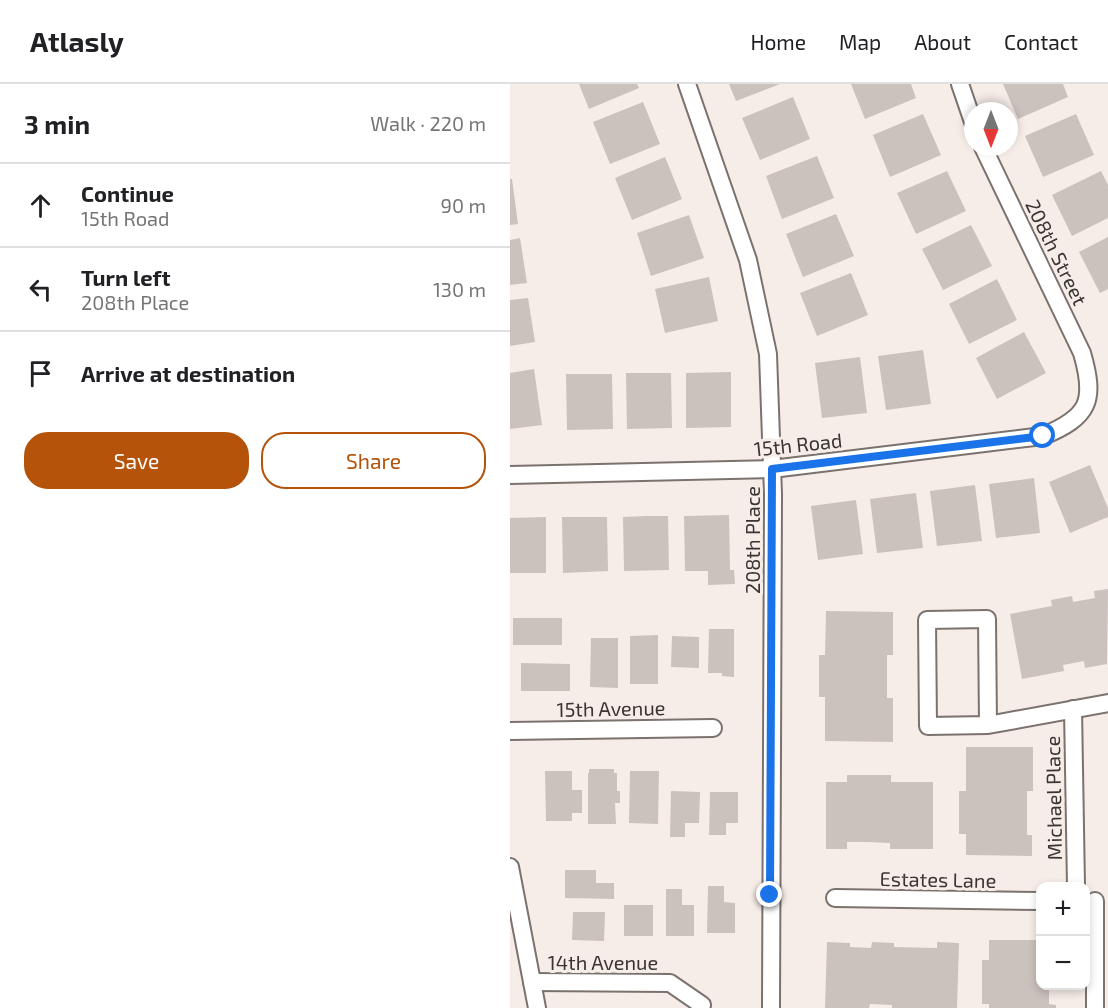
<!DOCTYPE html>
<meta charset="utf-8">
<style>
:root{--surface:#fff;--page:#f6f6f6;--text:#202124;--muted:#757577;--line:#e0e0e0;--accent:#b45309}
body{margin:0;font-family:"Exo 2",sans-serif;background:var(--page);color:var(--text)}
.controls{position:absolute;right:18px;bottom:18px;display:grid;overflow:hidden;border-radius:12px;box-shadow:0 3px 9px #0003}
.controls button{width:54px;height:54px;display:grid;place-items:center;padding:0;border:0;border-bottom:2px solid var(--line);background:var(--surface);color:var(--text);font:30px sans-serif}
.compass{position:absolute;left:454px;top:18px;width:54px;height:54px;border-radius:50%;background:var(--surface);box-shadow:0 3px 9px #0003;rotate:180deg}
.stop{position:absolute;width:18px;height:18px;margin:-14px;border:4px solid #1a73e8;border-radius:50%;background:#fff}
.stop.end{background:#1a73e8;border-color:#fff;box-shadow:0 2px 6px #0008}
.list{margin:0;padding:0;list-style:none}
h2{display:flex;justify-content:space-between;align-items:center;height:78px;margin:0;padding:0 24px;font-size:26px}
h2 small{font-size:20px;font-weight:400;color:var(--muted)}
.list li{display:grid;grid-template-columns:39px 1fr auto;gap:18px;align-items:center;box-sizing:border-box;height:84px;padding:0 24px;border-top:2px solid var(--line)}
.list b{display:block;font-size:22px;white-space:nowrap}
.list p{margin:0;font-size:20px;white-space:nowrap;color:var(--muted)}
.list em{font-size:20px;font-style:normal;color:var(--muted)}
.actions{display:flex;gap:12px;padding:18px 24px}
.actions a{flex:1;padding:14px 0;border:2px solid var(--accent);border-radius:24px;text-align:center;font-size:21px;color:var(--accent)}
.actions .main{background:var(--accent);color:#fff}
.icon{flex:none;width:33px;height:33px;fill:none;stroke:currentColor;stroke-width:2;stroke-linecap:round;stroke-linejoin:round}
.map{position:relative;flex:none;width:598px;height:924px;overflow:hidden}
header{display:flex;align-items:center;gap:36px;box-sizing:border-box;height:84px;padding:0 30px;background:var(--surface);border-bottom:2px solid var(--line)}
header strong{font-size:28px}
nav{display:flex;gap:33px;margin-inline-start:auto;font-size:21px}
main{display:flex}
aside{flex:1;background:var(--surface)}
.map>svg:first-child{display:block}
</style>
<header>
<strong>Atlasly</strong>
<nav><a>Home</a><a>Map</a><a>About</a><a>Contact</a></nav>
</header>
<main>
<aside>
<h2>3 min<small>Walk · 220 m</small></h2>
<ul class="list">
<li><svg class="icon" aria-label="ahead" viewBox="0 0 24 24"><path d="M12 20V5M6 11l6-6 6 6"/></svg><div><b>Continue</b><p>15th Road</p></div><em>90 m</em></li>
<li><svg class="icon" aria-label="left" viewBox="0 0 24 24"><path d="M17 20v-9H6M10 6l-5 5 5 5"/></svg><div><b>Turn left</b><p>208th Place</p></div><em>130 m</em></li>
<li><svg class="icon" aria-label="arrive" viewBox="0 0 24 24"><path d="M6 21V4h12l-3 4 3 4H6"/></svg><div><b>Arrive at destination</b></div></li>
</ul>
<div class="actions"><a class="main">Save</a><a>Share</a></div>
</aside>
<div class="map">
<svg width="598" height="924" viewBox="0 0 598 924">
<rect width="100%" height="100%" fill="#f7ede8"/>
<!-- building -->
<g fill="#cbc1bd">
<path d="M69,0H127L129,4L79,25Z"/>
<path d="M219,0H270L226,17Z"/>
<path d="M341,0H401L406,14L355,35Z"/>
<path d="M493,0H553L558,13L508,35Z"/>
<path d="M283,13L300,55L250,76L232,34Z"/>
<path d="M133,18L150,60L100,80L83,38Z"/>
<path d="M413,30L431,71L380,93L363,51Z"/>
<path d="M566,30L584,71L533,93L515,52Z"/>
<path d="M307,72L324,114L272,135L256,92Z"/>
<path d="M155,73L172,115L122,136L105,94Z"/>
<path d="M437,87L456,127L406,150L387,109Z"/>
<path d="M591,87L598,101V134L562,152L542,111Z"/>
<path d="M0,95H2L8,140L0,141Z"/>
<path d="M326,130L344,172L293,193L276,150Z"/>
<path d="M179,131L194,174L141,192L127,149Z"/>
<path d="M461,141L482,182L433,206L412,165Z"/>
<path d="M598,153V205L590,209L569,168Z"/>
<path d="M10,154L17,199L0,201V156Z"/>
<path d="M341,189L358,231L307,252L290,209Z"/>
<path d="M199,193L208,237L155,249L145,205Z"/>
<path d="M487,195L507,236L459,260L439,220Z"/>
<path d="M18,214L25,258L0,262V216Z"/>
<path d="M514,248L536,289L487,315L466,274Z"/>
<path d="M413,266L421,320L376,326L368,272Z"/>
<path d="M350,273L357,329L312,334L305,279Z"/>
<path d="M24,285L32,341L0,345V289Z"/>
<path d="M221,288V343L176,344V289Z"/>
<path d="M116,289H161L162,344L117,345Z"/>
<path d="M56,290H102L103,345L57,346Z"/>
<path d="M580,381L598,424V433L560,449L539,398Z"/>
<path d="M524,394L530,449L486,454L479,400Z"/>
<path d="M465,401L472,457L427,462L420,407Z"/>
<path d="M406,409L413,464L367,469L360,415Z"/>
<path d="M346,416L353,470L308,476L301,422Z"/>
<path d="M219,431L220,486H224L225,500L198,501V487H175L174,432Z"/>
<path d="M136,432H158L159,486L114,487L113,433Z"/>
<path d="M36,433V489H0V434Z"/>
<path d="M52,433H97L98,487L53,489Z"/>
<path d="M598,505L597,580L575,584L574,577L553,581L554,587L512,595L500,530L542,522L541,516L562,512L563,518L585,514L584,507Z"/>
<path d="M316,527L383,528V571H377V614H383V658L315,657V613H309V571H315Z"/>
<rect x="3" y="534" width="49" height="27"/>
<path d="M199,545H224V593L212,592V589H198Z"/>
<path d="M148,551V600H120V552Z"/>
<path d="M162,552L189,553V584L161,583Z"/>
<path d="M81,554H108V604L80,603Z"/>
<path d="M11,579L60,580V607H11Z"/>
<path d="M456,663H523V707H517V751H522V772L456,771V750H449V707H456Z"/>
<path d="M79,685H104V689H107V707H110V719H105L106,740H78V689H79Z"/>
<path d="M35,687H62V706H72V729H62V737H36Z"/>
<path d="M120,687H149L148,740L119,739Z"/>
<path d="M337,691H381V698H423V765H380V759L358,758H337V765H316V698H337Z"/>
<path d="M161,707L190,708L189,739H175V753H160Z"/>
<path d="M200,708H228V739H216V751H199Z"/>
<path d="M55,786H86V799H104V815L55,814Z"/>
<path d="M198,802H214V818L225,819V849H197Z"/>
<path d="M156,805H172V821H184V852H156Z"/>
<rect x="114" y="821" width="29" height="31"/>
<path d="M63,828H95L94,857L62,856Z"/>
<path d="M479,856H530V902H539V920L546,921V924H479V920H472V876H479Z"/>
<path d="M317,858L340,859V863L361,864L362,858L384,859V863L427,864V858L449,859L447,924H382V921L360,920L359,924H315Z"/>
</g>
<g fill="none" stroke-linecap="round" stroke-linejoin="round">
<defs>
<g id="minor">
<path d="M177,0L238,176L258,270L263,410L261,924"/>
<path d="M450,0L463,38"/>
<path d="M0,391L262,385L533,352C579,333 586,317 572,269L473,63"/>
<path d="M563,625L566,802"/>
<path d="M478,641L477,535L417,536L418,642L478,641L598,619"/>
<path d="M0,647L203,644"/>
<path d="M0,783L27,924"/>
<path d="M325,814L530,817"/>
<path d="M585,817V924"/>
<path d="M22,898L160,899L192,921"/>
</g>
</defs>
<!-- minor casing -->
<use href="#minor" stroke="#7b726e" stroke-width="20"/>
<!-- minor -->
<use href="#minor" stroke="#fff" stroke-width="16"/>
</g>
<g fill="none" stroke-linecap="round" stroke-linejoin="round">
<!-- route -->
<path stroke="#1a73e8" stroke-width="8" d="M260,811L262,385L533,352"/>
</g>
<g text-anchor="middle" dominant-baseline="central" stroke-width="6" stroke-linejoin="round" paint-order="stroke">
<!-- street labels -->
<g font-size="20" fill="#393533" stroke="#f7ede8">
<text transform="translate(547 168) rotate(64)">208th Street</text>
<text transform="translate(288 360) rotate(-6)">15th Road</text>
<text transform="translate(242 456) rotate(-90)">208th Place</text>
<text transform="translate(101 624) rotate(-1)">15th Avenue</text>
<text transform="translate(543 714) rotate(-91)">Michael Place</text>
<text transform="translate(428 795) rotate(1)">Estates Lane</text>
<text x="93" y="878">14th Avenue</text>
</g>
</g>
</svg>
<div class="controls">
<button>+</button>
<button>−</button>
</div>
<svg class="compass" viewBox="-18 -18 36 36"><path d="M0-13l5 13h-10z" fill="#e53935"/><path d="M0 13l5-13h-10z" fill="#757577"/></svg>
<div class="stop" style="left:533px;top:352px"></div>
<div class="stop end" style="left:260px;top:811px"></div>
</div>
</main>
